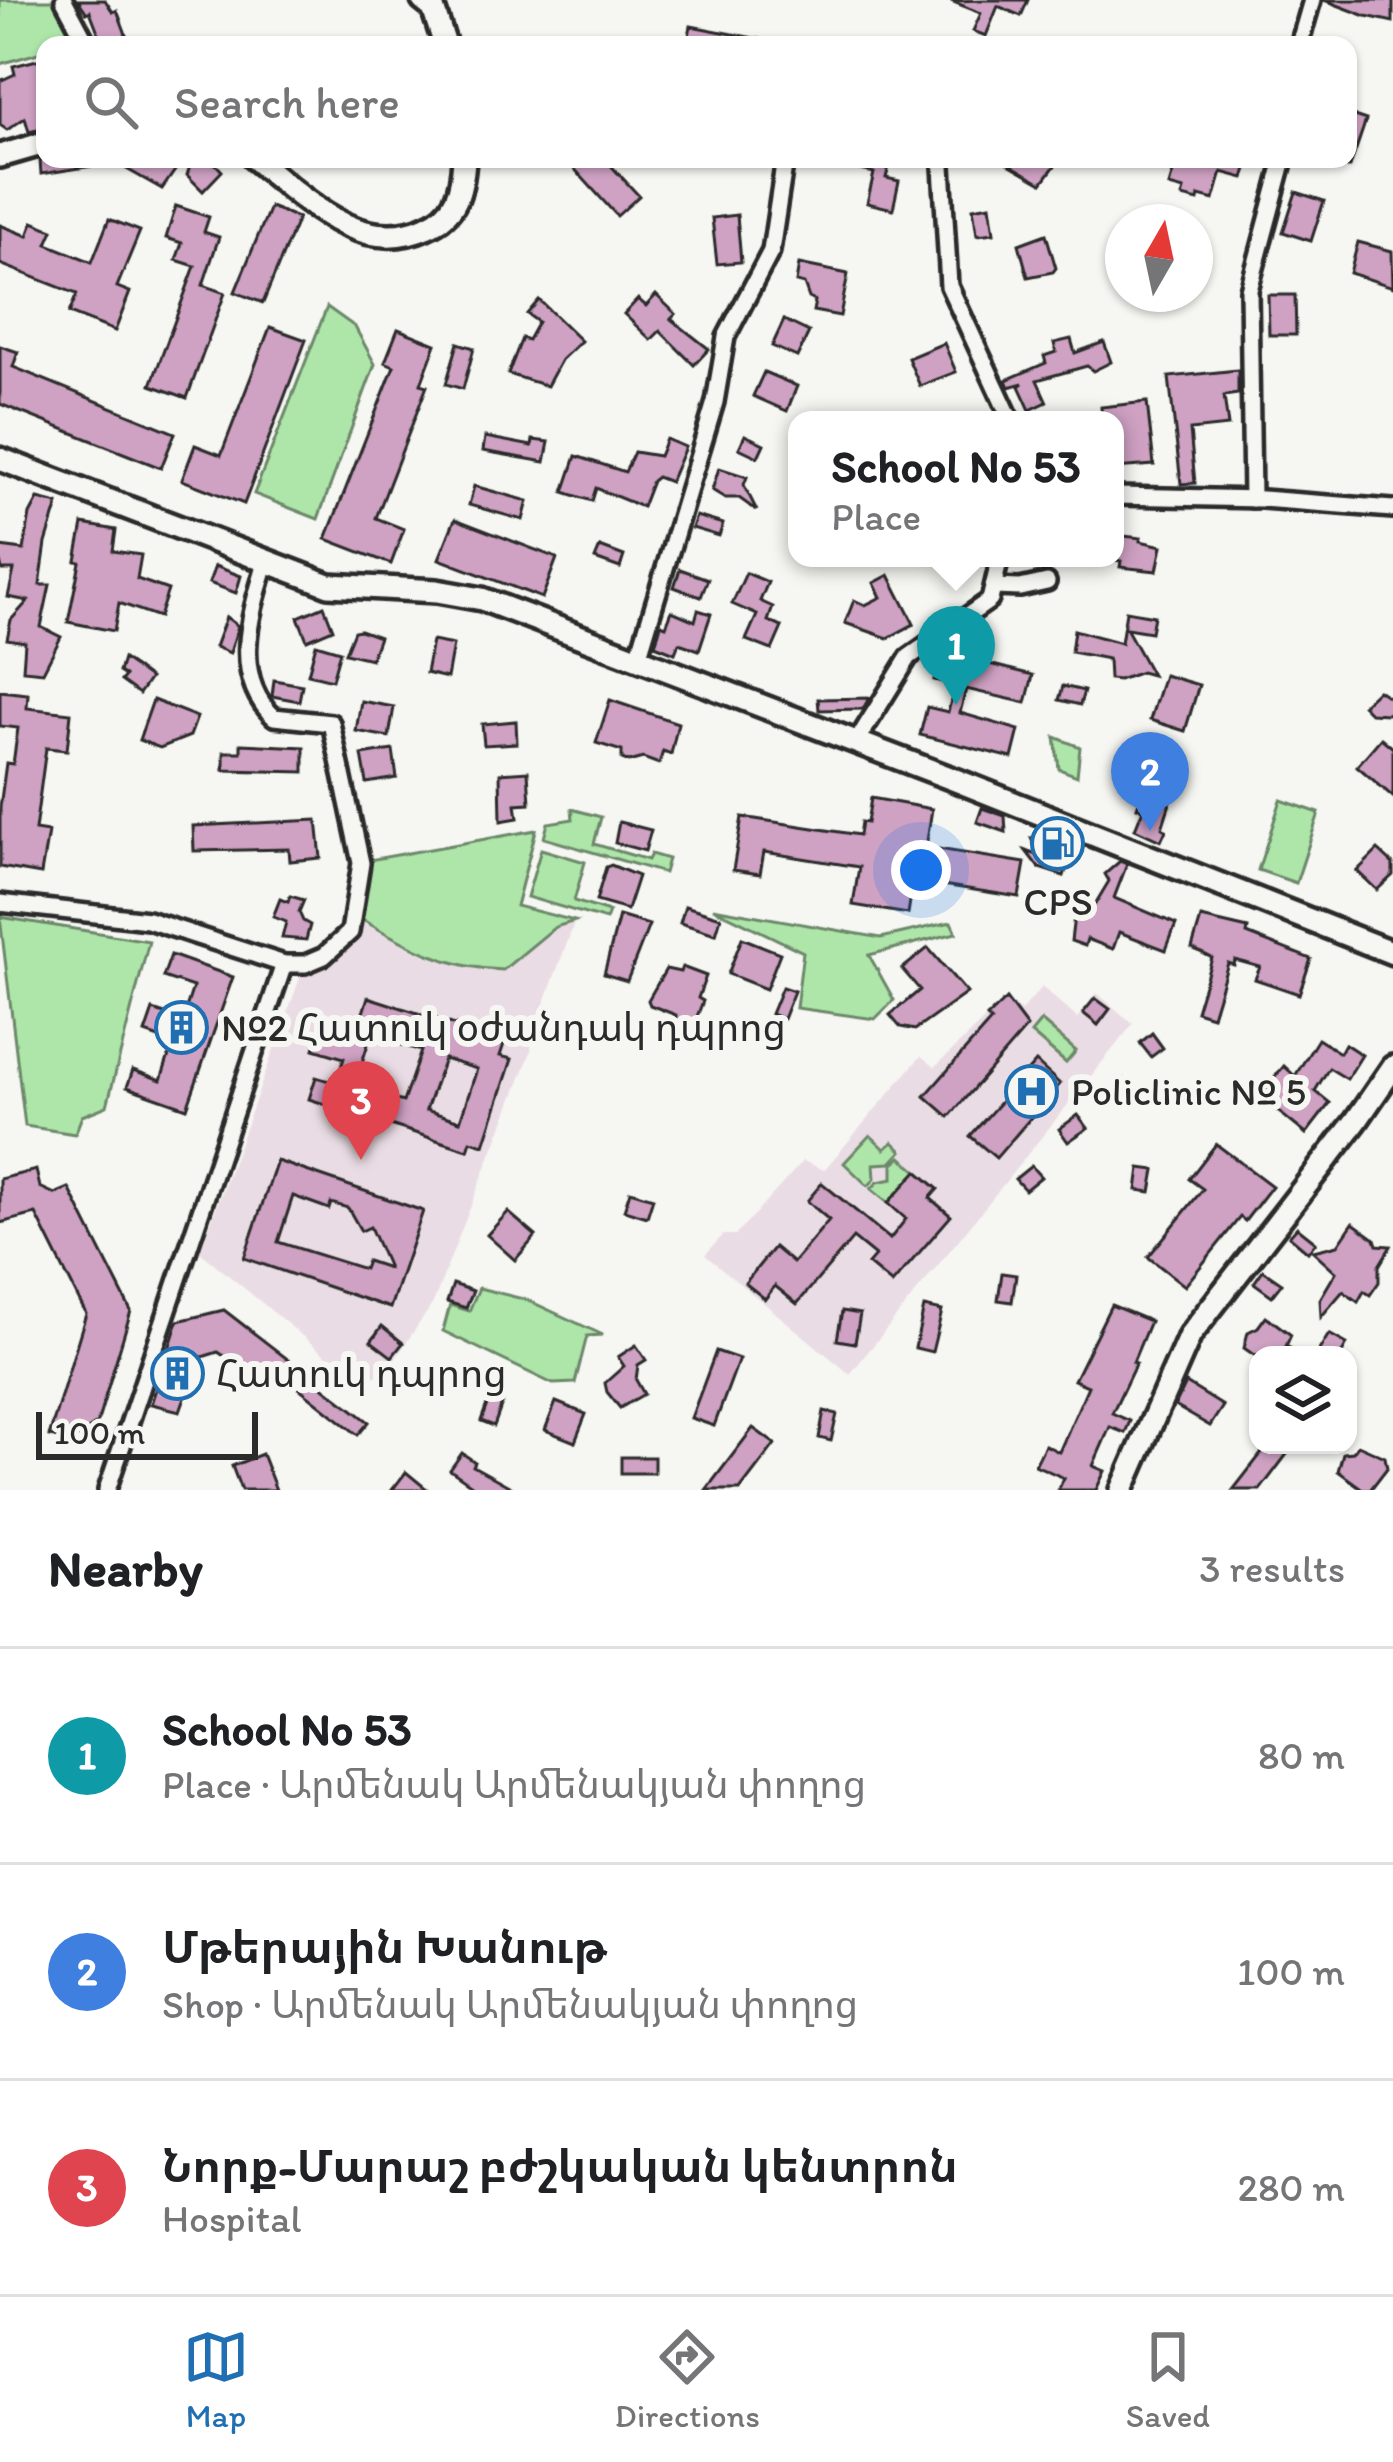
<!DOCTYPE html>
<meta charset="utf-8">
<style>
:root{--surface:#fff;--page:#f2f2f2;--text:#202124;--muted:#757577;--line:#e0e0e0;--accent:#1f6fb2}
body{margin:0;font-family:Itim,"Noto Sans Armenian",sans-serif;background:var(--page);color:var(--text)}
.controls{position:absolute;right:36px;bottom:36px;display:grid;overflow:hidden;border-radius:24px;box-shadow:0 3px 9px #0004}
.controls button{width:108px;height:108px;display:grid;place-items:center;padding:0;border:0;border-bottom:3px solid var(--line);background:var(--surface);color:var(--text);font:60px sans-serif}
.compass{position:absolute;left:1105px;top:204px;width:108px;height:108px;border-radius:50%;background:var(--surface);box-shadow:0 3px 9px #0004;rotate:9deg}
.scale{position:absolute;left:36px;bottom:30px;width:222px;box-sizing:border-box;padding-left:12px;border:6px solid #2b2b2b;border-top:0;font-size:33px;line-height:42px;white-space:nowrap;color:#2b2b2b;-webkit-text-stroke:9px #f6f6f2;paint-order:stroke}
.you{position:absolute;left:921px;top:870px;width:42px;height:42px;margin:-30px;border:9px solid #fff;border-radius:50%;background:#1a73e8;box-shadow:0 0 0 18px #1a73e833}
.badge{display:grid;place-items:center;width:78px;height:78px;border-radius:50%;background:var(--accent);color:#fff;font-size:39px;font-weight:700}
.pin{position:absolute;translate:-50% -99px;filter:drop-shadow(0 3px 6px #0008)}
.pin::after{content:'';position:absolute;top:63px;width:42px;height:36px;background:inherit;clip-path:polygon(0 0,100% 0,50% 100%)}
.popup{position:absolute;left:788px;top:411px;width:336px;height:156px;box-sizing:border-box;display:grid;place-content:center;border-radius:24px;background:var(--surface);filter:drop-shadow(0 3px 9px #0005);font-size:39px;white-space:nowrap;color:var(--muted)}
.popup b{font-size:45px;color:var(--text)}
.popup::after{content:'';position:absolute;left:50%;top:100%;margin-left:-24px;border:24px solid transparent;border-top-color:var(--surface)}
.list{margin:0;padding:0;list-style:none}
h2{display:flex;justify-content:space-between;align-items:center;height:156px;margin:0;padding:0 48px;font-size:51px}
h2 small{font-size:39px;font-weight:400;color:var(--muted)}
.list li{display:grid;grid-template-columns:78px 1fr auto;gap:36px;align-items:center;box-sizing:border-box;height:216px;padding:0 48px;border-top:3px solid var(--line)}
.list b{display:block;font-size:45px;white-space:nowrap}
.list p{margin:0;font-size:39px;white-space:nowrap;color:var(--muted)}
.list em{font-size:39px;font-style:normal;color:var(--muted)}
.icon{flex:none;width:66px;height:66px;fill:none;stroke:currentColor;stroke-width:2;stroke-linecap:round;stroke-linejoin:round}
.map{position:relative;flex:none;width:1393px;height:1490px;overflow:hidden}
.search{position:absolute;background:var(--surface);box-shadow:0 3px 9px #0004;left:36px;right:36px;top:36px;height:132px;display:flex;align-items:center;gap:30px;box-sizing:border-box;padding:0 42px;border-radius:24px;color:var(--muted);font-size:45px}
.sheet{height:804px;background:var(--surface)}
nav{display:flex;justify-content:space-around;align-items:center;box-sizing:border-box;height:168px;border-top:3px solid var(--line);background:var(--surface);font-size:33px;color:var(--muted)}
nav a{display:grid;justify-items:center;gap:6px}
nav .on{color:var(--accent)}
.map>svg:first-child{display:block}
</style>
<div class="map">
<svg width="1393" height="1490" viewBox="0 0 1393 1490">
<rect width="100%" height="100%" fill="#f6f6f2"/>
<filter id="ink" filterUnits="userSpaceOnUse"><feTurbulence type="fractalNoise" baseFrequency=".00833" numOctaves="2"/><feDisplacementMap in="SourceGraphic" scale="24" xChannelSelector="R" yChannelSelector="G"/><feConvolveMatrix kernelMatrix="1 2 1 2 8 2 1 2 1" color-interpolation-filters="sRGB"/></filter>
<g filter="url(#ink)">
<!-- built -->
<g fill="#eadce4">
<path d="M359,918L415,950L475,969L502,970L555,927L575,921L532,1037L531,1052L433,1303L385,1374L366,1378L339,1366L200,1252L304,967Z"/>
<path d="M1042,987L1077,1018L1097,993L1133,1024L850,1374L705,1255L723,1235H736L803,1161L824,1170L921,1056L935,1067L1006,999L1021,1011Z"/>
</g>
<!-- green -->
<g fill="#aee6aa" stroke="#6c886a" stroke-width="3">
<path d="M0,0H56L80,41L45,45V51L0,64Z"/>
<path d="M327,307L355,327L375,364L318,519L254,494Z"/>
<path d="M1055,737L1080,747L1077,776L1059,769Z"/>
<path d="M1281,800L1319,813L1296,883L1258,870Z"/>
<path d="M572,809L601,817L594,844L648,860L651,854L668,859L664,873L544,838L548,823L573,819Z"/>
<path d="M536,830L516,906L575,921L555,927L503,970C448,969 406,945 359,918L369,860Z"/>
<path d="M541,849L585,862L574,901L609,912L606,920L527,897Z"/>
<path d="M713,908L881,938L951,922L956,933L869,955L894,1000L875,1019L796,1008L803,952Z"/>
<path d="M0,917L149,941L107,1106L82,1116L75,1134L25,1126Z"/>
<path d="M1041,1021L1076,1051L1066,1063L1031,1033Z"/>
<path d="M870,1135L885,1149L893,1142L902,1151L891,1163L874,1164L875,1179L868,1186L844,1163Z"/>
<path d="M901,1157L917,1171L888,1203L871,1189L878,1182L893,1179V1164Z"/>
<path d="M479,1288L527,1300L603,1335L587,1336L575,1383L553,1384L443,1331L450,1305L469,1311Z"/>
</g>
<!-- building -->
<g fill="#cfa1c3" stroke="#2b2b2b" stroke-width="3" fill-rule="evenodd">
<path d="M78,0H105L113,12L117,10L130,45H103L90,11L87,13Z"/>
<path d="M984,0H1028L1021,16L998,6L986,36L973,31L981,13L951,1Z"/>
<path d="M1324,0H1393V22L1366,16Z"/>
<path d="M691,26L759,39L758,45H687Z"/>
<path d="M45,58V128L29,132L25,118L7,130L0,125V81L15,74L13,66Z"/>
<path d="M1348,114L1366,120L1350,167H1348Z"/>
<path d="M45,159H93V166L41,174L40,160Z"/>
<path d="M109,159H183L162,189Z"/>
<path d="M192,159H211L222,171L203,191L187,175Z"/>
<path d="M577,159H605L639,196L617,216L571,165Z"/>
<path d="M835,159H891L886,178L899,181L893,209L867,203L874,173L835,164Z"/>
<path d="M1000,159H1060L1042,183Z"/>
<path d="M1177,159H1246L1249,163L1244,178L1222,172L1214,200L1199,196L1198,201L1182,197L1184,190L1169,186Z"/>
<path d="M1296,192L1324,201L1311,241L1283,232Z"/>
<path d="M990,205L994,233L977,235L973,208Z"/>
<path d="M176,206L209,217L204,232L219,237L203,285L225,293L187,398L151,385L195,266L176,260L182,243L166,238Z"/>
<path d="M270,207L298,218L263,303L235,292Z"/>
<path d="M737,215L741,262L717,264L712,218Z"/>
<path d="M109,219L140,231L117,287L130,292L115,331L69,313L77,294L0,264V225L28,236L33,222L53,230L47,244L92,262Z"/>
<path d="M1046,234L1056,268L1053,272L1028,277L1019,244Z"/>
<path d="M1358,242L1392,251L1393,287L1350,273Z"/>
<path d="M799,264L848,274L840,316L813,311L815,301L809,298L804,284L796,282Z"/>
<path d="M656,295L676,314L671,319L709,349L694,365L660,331L651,340L624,314L638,299L646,306Z"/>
<path d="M1268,295H1295L1296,335H1269Z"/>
<path d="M539,300L581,341L561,360L547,386L508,374L522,338L528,340L538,322L527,314Z"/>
<path d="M784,320L809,332L797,357L772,346Z"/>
<path d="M270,327L306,340L244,504L182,480L195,445L221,455Z"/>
<path d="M398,329L436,344L421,384L427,386L376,518L404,529L391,564L326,539L394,366L385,362Z"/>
<path d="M1071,339L1075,353L1104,342L1111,362L1093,371L1087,366L1037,380L1047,402L1030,410L1019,386L1023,383L1009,387L1006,380L1046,363L1044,356L1056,352L1054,343Z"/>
<path d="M458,343L474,348L463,389L446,384Z"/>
<path d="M944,343L956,372L920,386L908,358Z"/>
<path d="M0,346L18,352L13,367L175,433L161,468L0,404Z"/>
<path d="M1238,370V394L1224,396L1228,426L1190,430L1195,483L1181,484L1169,377Z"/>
<path d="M764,372L797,386L787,411L753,396Z"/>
<path d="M1147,402L1154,465L1115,468V420H1102L1101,407Z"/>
<path d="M745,435L764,444L758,457L739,448Z"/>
<path d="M485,437L532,446L533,440L549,442L545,462L483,451Z"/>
<path d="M666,439L685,447L670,482L657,477L652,481L642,507L596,488L592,501L564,492L576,456L625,472L634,452L659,456Z"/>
<path d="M719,468L747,477L744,485L757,511L739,498H725L712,490Z"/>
<path d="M474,486L528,501L523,520L469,505Z"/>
<path d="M38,499L58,504L46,543L40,585H50L41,627L61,637L43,672L23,670L25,642L7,639L11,620L28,601L8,597L14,570H2L0,561V547L24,550L30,514Z"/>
<path d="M696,516L723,524L719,536L692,528Z"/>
<path d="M455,519L557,558L542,598L439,559Z"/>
<path d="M83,524L116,530L113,551L141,555L137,579L168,590L159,617L119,603L114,631L68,622L80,562L76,561Z"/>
<path d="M1115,535L1141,538L1140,541L1162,546L1157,571L1120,567L1121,561L1115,560Z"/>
<path d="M600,547L624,556L620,568L595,559Z"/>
<path d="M215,566L241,576L236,593L209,583Z"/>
<path d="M680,569L708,579L701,597L674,587Z"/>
<path d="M746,573L768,582L760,601L773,607L768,621L782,627L772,650L746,640L757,615L732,604Z"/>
<path d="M889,575L914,624L888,638L845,623L854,600L865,605L881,597L874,583Z"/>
<path d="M324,606L333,629L307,640L298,617Z"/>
<path d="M698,610L711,614L699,650L679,643L675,653L655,645L661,624L666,626L672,611L695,621Z"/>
<path d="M1126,611L1154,616L1151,632L1126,628L1152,675L1141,672L1119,680L1109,679L1108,659L1071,652L1074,630L1121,643Z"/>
<path d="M226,617L238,626L230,653L215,647Z"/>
<path d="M360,630L379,637L371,659L345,653L354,631Z"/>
<path d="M432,641L453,645L447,678L426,673Z"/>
<path d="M316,644L340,651L332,680L308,674Z"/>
<path d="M941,652L1033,675L1026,703L966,689L960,713L1019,730L1012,758L920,735L927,707L948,712L955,685L934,680Z"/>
<path d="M123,659L150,678L139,694L121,681L125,676L119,672Z"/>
<path d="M1164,675L1199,685L1185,731L1150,720Z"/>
<path d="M274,680L302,685L299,701L272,696Z"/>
<path d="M1063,686L1084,691L1080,705L1059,700Z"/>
<path d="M1378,690L1393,700V710L1388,714L1370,713L1362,705Z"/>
<path d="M0,691L28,694L27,708L71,713L67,750L46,748L35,830L48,832L41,874L0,867V807L6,763L13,764L18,728L0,726Z"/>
<path d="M869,698L863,709L819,710L818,699Z"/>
<path d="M153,700L197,717L190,736L160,748L139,740Z"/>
<path d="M610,700L678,723L671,754L663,751L659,764L643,758L629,762L622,759V751L596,743Z"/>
<path d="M361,701L394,707L389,737L356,731Z"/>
<path d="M516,721L517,743L484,745L482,724Z"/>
<path d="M1381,738L1393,748V797L1357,766Z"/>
<path d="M241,744L304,747V772L224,770V752H241Z"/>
<path d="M393,750L397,778L367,783L362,755Z"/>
<path d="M1184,760L1162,828L1166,830L1161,841L1135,829L1143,809L1137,807L1146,782L1156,783Z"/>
<path d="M528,771L530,803L516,804L518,818L501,821L500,773Z"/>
<path d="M871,798L932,809L926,847L1025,863L1019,897L917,881L916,889L912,888L908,914L853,905L859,867L764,852L760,874L733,870L742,817L859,835L861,822L867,823Z"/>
<path d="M982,808L1005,816L1006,832L977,822Z"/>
<path d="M317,820L321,858L290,861L289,849L194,851L193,826Z"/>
<path d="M619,822L651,830L645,851L615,843Z"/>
<path d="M1045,832L1079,845L1082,852L1070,857L1064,876L1039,868L1026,851L1039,856L1031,838Z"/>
<path d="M1378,850L1393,864V875L1377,890L1357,871Z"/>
<path d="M1120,861L1127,864L1114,898L1176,924L1166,950L1119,932L1113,949L1087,939L1085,946L1071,941L1074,916L1081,905L1091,911L1109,881L1105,874Z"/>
<path d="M611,865L638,876L627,910L596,901L606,867Z"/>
<path d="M290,896L304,900L299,912L303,921L310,925L306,940L282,938L286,922L273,917L280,899L288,902Z"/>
<path d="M685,906L721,917L716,934L680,923Z"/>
<path d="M619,916L649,925L627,981L604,974Z"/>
<path d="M1201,918L1248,929L1247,934L1311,959L1299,994L1255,979L1260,967L1235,960L1234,965L1228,963L1212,1016L1196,1011L1212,958L1192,948Z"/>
<path d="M742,938L780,953L766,989L728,974Z"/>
<path d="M928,948L967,993L915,1030L900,1027L890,1015L920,990L902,969Z"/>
<path d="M171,955L233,977L187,1108L127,1087L133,1070L161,1080L173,1043L145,1033L153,1010L182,1020L193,987L163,977Z"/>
<path d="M682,967L706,976L698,998L703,1001L691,1032L675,1026L676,1015L650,1005L648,1000L666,969L680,972Z"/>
<path d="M782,987L794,991L783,1019L771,1014Z"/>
<path d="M368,997L505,1041L500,1056L512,1059L484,1145L471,1141L468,1150L309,1099L316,1077L336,1083L344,1058L314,1049L322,1024L356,1035ZM371,1035L421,1051L403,1102L354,1087ZM444,1059L477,1069L460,1121L426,1110Z"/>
<path d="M1095,998L1110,1009L1098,1025L1083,1013Z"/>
<path d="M1006,999L1027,1027L949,1117L925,1096L991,1021L987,1017Z"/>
<path d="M1152,1033L1163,1048L1151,1057L1140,1043Z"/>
<path d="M1318,1039L1340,1053L1345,1044L1362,1055L1347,1079L1329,1068L1315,1091L1330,1103L1306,1134L1259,1096L1284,1066L1295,1076Z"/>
<path d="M1036,1062L1060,1084L996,1158L970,1136Z"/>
<path d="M1124,1079L1135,1095L1122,1105L1111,1090Z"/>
<path d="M1078,1115L1088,1128L1068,1142L1059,1129Z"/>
<path d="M1216,1144L1272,1186L1245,1221L1240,1217L1185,1286L1148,1257L1203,1189L1189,1179Z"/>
<path d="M277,1161L423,1211L390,1308L244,1258ZM293,1196L329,1209L331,1203L348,1208L361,1231L370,1227L388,1268L367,1261L364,1269L278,1242Z"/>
<path d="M1031,1166L1041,1177L1025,1190L1015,1179Z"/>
<path d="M1140,1168L1155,1170L1151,1192L1137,1190Z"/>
<path d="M36,1170L40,1187L55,1194L69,1188L131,1311L97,1424L71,1441L49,1436L86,1314L36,1214L0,1223V1179Z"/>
<path d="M917,1171L938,1189L930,1198L951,1216L892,1284L868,1264L875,1256L853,1238L797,1304L775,1286L765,1299L745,1283L774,1247L793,1263L829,1220L807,1201L822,1183L890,1239L906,1219L888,1203Z"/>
<path d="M630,1191L653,1198L647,1217L624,1210Z"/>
<path d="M508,1212L536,1236L515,1260L487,1235Z"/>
<path d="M1353,1223L1375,1239L1377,1245L1391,1246L1379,1266V1282L1370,1295L1364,1291L1358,1302L1343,1291L1321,1317L1320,1299L1336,1272L1313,1251L1338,1245Z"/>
<path d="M1297,1227L1316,1242L1308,1252L1289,1236Z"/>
<path d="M1263,1270L1282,1283L1272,1296L1254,1283Z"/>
<path d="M1002,1273L1016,1275L1012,1302L998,1300Z"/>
<path d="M453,1284L473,1291L466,1308L447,1302Z"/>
<path d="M1111,1305L1150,1321L1133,1362L1136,1363L1112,1413L1130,1421L1125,1433L1110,1427L1093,1466L1105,1471L1096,1490H1058L1064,1478L1035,1465L1045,1445L1059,1452L1088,1386L1074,1380Z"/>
<path d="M924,1307L942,1311L932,1352L915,1348Z"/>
<path d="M224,1310L369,1422L358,1435L279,1372L268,1385L218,1352L199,1358L180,1411L151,1404L178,1321Z"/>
<path d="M842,1311L860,1314L855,1343L837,1340Z"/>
<path d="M1266,1316L1291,1335L1286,1346L1303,1355H1254L1244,1348L1248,1332L1258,1327Z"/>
<path d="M382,1326L403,1343L392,1357L371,1341Z"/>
<path d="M1329,1334L1347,1344L1341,1355H1316Z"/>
<path d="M636,1345L646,1360L638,1365L636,1380L644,1394L620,1408L607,1392L605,1383L624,1366L618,1357Z"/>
<path d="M716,1351L739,1359L714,1426L691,1418Z"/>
<path d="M1186,1383L1223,1406L1210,1426L1175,1406Z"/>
<path d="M490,1396L503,1401L494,1426L481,1421Z"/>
<path d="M556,1402L586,1414L575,1442L545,1430Z"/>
<path d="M824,1411L837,1414L831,1441L819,1438Z"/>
<path d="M753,1428L775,1444L740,1490H706Z"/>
<path d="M1268,1445H1294L1260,1490H1233Z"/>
<path d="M1358,1445L1385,1457L1387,1468L1370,1490H1364L1338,1471L1343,1453L1353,1452Z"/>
<path d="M462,1453L475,1462L473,1466L516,1490H479L450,1470Z"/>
<path d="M262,1454L276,1490H241L232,1466Z"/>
<rect x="621" y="1457" width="33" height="16"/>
<path d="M406,1472L428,1490H392Z"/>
</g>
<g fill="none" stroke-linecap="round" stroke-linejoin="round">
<defs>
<g id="street">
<path d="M64,0L88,45"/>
<path d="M1299,45L1312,0"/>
<path d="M942,166L949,286L1011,420"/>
<path d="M1115,496L1262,499L1393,509"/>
<path d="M1252,499L1249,290L1284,159"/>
<path d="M994,587L1020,588L1047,582"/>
<path d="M638,658L715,402L726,337L771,251L785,159"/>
<path d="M857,741L909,657L990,600L1000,558"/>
<path d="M0,903L148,920L284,964H305L324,956L350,932L361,863L331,723L274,717C230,676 251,613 266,563"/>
<path d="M107,1490L284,964"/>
</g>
<g id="secondary">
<path d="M423,0L433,8L445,45"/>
<path d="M0,156L45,143"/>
<path d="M255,159C303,198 360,257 426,227C457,214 462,190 464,159"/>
<path d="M0,459L329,585L437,591L482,599L958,781L1393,953"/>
<path d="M1122,1490L1190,1335L1356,1121L1393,1067"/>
</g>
</defs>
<!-- street casing -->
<use href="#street" stroke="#2b2b2b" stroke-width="24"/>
<!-- secondary casing -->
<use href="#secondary" stroke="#2b2b2b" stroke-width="30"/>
<!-- street -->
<use href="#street" stroke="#f6f6f2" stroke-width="15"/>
<!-- secondary -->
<use href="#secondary" stroke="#f6f6f2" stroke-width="21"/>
</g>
</g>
<!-- icons -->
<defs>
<symbol id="fuel-ring" viewBox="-11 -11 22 22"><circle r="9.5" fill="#f6f6f2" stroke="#1f6fb2" stroke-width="1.5"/><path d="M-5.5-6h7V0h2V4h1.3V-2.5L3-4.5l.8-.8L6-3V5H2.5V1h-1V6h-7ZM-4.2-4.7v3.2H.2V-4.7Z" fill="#1f6fb2"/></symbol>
<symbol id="building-ring" viewBox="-11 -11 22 22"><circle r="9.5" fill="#f6f6f2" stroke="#1f6fb2" stroke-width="1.5"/><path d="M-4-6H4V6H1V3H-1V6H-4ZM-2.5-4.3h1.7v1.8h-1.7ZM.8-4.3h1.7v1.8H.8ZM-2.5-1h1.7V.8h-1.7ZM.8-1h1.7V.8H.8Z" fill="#1f6fb2"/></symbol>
<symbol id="hospital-ring" viewBox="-11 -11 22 22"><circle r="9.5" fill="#f6f6f2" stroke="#1f6fb2" stroke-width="1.5"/><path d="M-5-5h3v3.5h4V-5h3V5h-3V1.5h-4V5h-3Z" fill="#1f6fb2"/></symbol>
</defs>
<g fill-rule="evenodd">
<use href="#fuel-ring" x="1028" y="814" width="59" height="59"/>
<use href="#building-ring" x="152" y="998" width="59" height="59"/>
<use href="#hospital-ring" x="1002" y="1062" width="59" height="59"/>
<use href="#building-ring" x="148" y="1344" width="59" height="59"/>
</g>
<g text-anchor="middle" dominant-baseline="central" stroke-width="12" stroke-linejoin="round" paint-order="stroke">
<!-- poi labels -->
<g font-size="39" fill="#2b2b2b" stroke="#f6f6f2" text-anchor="start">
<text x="1058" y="901" text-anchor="middle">CPS</text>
<text x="221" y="1027">№2 Հատուկ օժանդակ դպրոց</text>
<text x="1071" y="1091">Policlinic № 5</text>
<text x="216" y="1373">Հատուկ դպրոց</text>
</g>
</g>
</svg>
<div class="controls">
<button><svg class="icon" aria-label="layers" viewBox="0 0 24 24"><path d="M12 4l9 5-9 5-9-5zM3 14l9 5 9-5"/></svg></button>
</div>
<svg class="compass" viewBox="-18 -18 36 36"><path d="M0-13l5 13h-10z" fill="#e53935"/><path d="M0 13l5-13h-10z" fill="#757577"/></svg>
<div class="scale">100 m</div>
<div class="you"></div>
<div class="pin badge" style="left:956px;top:705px;background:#0f9aa8">1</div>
<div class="popup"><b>School No 53</b>Place</div>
<div class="pin badge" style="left:1150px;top:831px;background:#3f7fe0">2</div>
<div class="pin badge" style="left:361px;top:1160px;background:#e0444e">3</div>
<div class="search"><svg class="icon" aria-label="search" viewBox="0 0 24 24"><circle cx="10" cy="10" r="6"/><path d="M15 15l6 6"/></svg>Search here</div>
</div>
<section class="sheet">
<h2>Nearby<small>3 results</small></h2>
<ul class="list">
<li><span class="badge" style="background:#0f9aa8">1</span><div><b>School No 53</b><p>Place · Արմենակ Արմենակյան փողոց</p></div><em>80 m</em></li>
<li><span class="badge" style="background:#3f7fe0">2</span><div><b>Մթերային Խանութ</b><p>Shop · Արմենակ Արմենակյան փողոց</p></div><em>100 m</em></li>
<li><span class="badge" style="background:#e0444e">3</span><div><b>Նորք-Մարաշ բժշկական կենտրոն</b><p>Hospital</p></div><em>280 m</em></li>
</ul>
</section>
<nav>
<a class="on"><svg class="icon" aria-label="map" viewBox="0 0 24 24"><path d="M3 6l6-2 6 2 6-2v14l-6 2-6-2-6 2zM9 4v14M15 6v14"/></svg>Map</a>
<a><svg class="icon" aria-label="directions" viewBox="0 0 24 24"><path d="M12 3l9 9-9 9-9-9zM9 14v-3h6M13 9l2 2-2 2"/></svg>Directions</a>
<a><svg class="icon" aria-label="saved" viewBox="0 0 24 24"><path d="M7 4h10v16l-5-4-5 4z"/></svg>Saved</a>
</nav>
